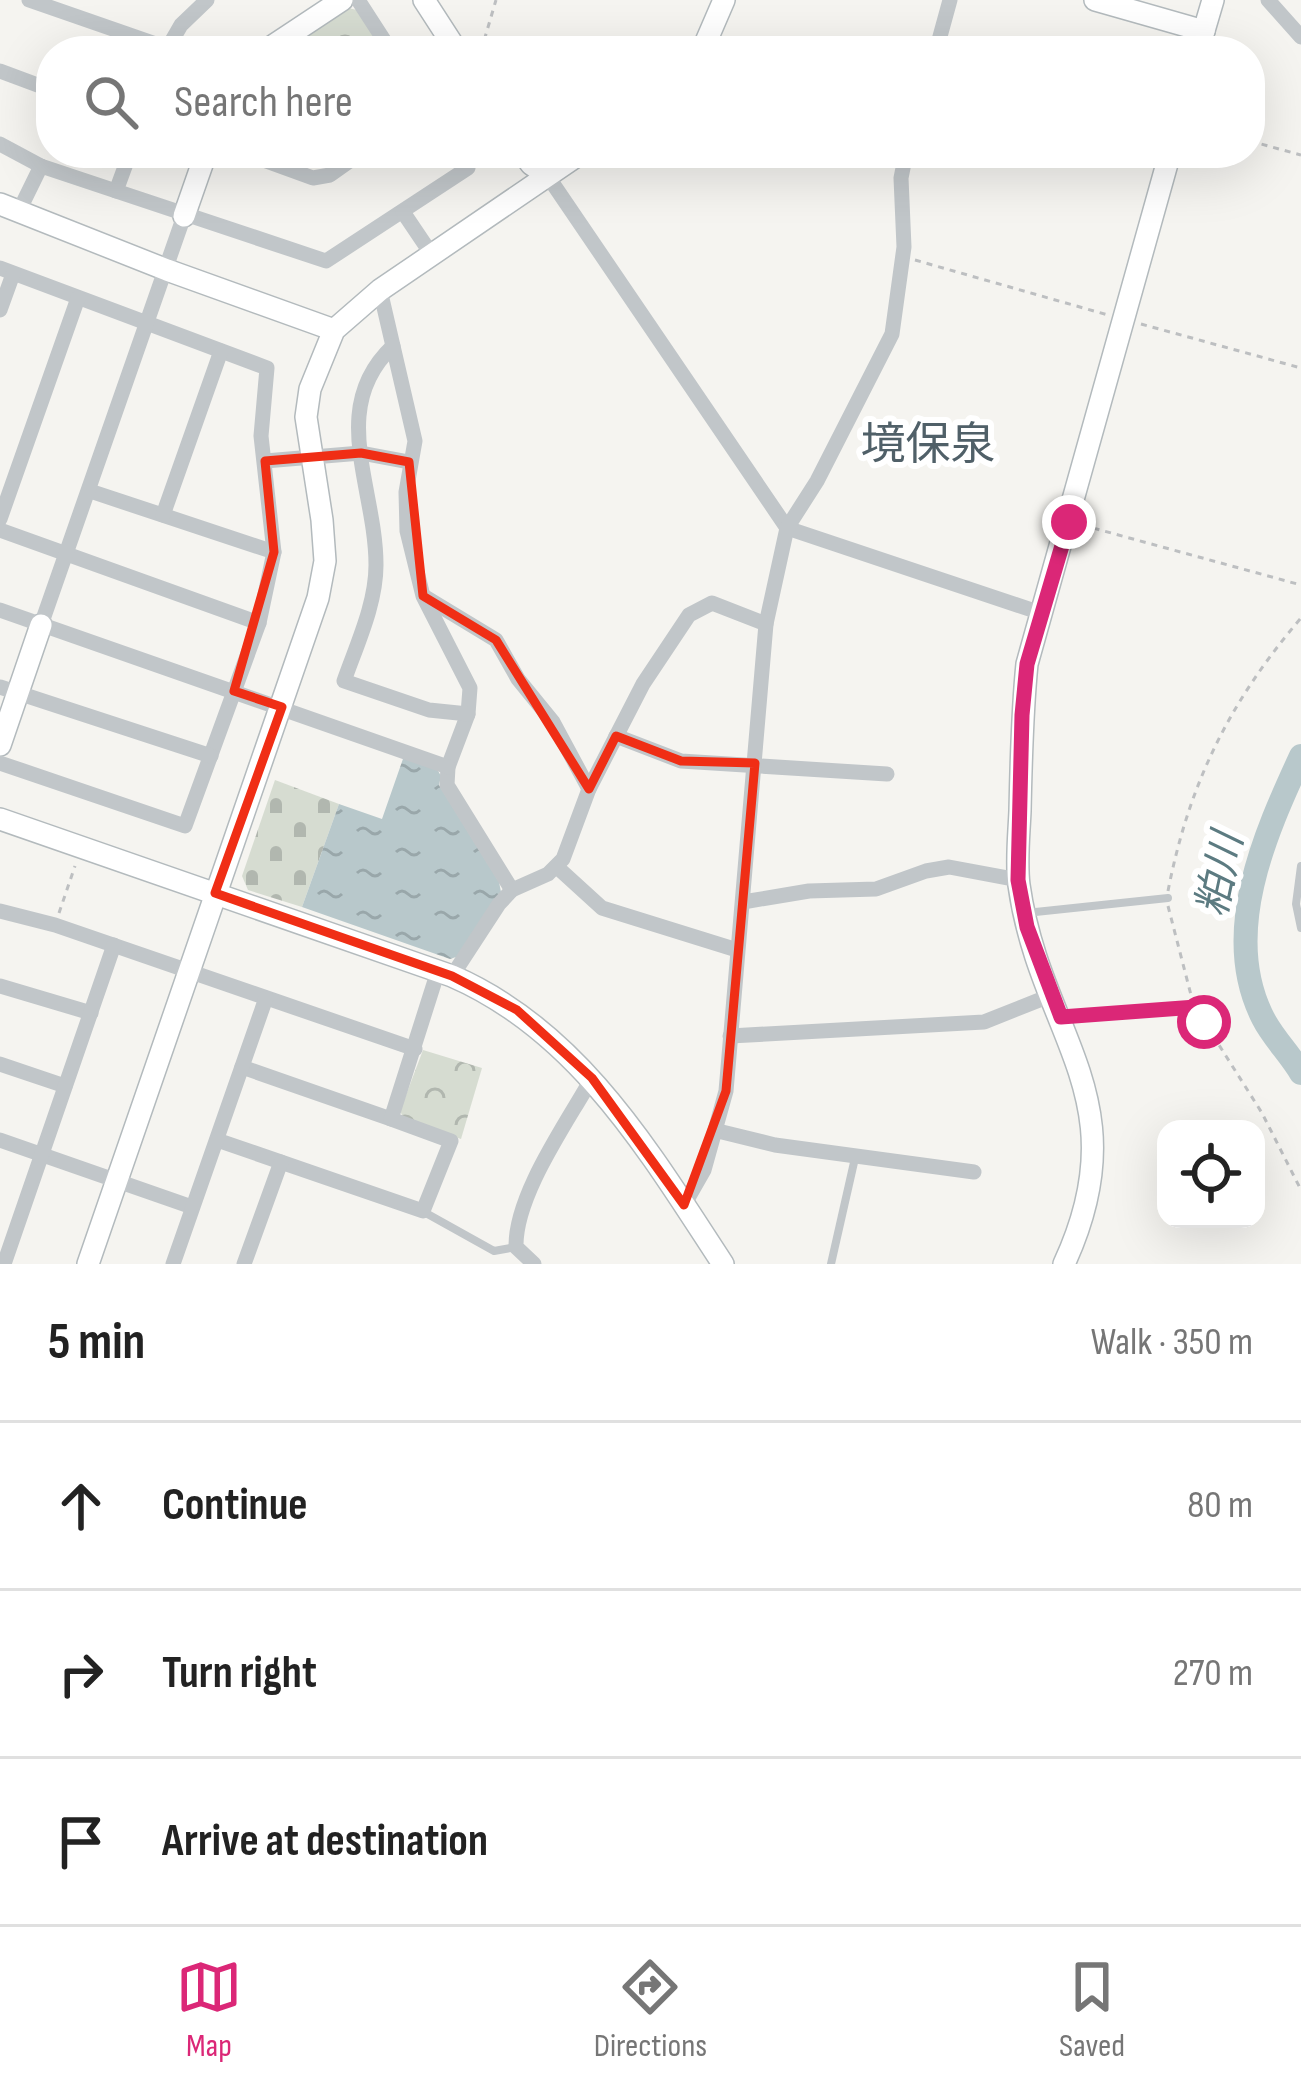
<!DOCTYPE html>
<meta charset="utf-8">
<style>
:root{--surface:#fff;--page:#f6f6f6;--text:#222;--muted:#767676;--line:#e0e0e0;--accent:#db2777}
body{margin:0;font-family:"Sofia Sans Condensed","Noto Sans JP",sans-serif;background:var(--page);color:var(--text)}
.controls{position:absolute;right:36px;bottom:36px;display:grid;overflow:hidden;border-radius:24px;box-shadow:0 12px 48px #0002}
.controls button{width:108px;height:108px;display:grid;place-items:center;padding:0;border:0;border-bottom:3px solid var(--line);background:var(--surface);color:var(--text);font:60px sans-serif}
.stop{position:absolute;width:36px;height:36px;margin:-27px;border:9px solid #db2777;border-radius:50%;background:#fff}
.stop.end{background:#db2777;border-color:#fff;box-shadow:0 3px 12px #0008}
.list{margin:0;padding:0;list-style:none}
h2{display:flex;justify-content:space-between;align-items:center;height:156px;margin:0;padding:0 48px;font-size:51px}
h2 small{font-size:39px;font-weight:400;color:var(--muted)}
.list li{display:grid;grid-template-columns:78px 1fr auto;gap:36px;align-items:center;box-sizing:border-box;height:168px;padding:0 48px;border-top:3px solid var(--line)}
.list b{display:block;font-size:45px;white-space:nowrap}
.list em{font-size:39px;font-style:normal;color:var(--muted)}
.icon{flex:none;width:66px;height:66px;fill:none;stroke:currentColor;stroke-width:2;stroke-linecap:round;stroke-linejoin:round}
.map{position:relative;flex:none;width:1301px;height:1264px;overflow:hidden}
.search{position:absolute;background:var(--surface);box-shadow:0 12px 48px #0002;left:36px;right:36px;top:36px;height:132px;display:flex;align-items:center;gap:30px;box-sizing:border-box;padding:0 42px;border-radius:48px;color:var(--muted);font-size:45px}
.sheet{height:660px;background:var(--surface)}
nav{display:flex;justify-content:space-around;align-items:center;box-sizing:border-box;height:168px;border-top:3px solid var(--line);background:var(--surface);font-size:33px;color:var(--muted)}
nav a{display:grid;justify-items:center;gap:6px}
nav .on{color:var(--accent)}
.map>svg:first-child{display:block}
</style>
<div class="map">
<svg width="1301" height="1264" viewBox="0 0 1301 1264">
<defs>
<pattern id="cemetery-stones" width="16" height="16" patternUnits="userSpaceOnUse" patternTransform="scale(3)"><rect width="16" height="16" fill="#d6dcd1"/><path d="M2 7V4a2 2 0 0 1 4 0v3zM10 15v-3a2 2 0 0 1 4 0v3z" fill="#b1b7af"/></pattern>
<pattern id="park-crowns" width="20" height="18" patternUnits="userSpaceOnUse" patternTransform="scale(3)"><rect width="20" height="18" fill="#d6dcd1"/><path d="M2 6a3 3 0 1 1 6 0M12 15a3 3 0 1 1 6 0" fill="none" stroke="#b1b7af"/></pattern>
<pattern id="water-ripples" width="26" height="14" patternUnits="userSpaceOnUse" patternTransform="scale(3)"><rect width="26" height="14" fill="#b8c8cb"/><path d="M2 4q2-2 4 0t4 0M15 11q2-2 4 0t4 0" fill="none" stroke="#99a7aa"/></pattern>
</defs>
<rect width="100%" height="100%" fill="#f5f4f0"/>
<!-- cemetery -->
<path fill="url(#cemetery-stones)" d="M275,780L339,804L302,907L248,890L242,876Z"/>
<!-- park -->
<g fill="url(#park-crowns)">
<path d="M344,7L357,10L384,51H279Z"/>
<path d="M423,1050L482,1068L461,1139L404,1119L400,1111Z"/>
</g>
<!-- water -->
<path fill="url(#water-ripples)" d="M404,756L437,769L441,776L439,785L499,882L501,892L459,956L450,959L302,907L339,804L382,819Z"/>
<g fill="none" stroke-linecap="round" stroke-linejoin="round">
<!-- river -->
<path stroke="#b8c8cb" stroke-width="24" d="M1301,756C1265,834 1220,934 1263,1018C1273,1038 1290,1054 1301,1073"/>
<defs>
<g id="secondary">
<path d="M424,0L457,51"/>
<path d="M1095,0L1204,31"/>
<path d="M265,51L342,0"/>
<path d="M702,51L724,0"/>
<path d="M1198,51L1213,0"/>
<path d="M523,153L531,164L547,175"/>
<path d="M0,204L167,270L334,330"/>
<path d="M184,216L206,153"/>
<path d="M0,745L41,625"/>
<path d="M0,819L452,976C579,1031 650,1153 723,1264"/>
<path d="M88,1264L318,598L325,561L322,520L306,417L310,389L334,330L380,290L581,153"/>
<path d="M1064,1264C1141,1098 1040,1036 1019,885C1016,861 1019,835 1020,811C1021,762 1022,713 1027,664L1170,153"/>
</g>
</defs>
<!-- secondary casing -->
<use href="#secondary" stroke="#b3babd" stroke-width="24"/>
<!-- path -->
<g stroke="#bdbfc1" stroke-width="3" stroke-dasharray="6 6" stroke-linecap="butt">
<path d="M481,51L496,0"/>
<path d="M1250,141L1301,155"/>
<path d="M915,260L1108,315"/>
<path d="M1141,324L1301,368"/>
<path d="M1082,525L1301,585"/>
<path d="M1168,891C1189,783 1230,701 1301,618"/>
<path d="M1168,906L1191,995"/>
<path d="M59,913L75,866"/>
<path d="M1200,1015L1262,1113L1301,1190"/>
</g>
<!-- lane -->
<g stroke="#c1c6c9" stroke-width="8">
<path d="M1301,866L1296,904L1301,928"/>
<path d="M1026,913L1168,898"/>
<path d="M1063,1017L1196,1007"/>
<path d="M424,1212L494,1251L516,1247"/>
<path d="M831,1264L855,1158"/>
</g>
<!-- street -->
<g stroke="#c1c6c9" stroke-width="15">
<path d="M29,0L176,51"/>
<path d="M358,0L391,51"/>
<path d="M1268,0L1301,37"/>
<path d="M166,51L181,25L207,0"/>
<path d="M936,51L950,0"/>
<path d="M0,71L51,90"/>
<path d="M0,144L41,166L116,191L130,153"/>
<path d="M244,153L313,178L330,175L361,153"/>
<path d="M547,175L787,528L1044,614"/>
<path d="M116,191L326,261L468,168L458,153"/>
<path d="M403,212L432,255"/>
<path d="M18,213L41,166"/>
<path d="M0,268L267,368L261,436L274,552L259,623L185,826L0,763"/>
<path d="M380,290L415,441L406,492L407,531L423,596L470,688L468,714L448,767L447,785L512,890"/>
<path d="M0,310L13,274"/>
<path d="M393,346C327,408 376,487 376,565C376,604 357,644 344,681L429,710L468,714"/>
<path d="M265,461L361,453L409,462"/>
<path d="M90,491L274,552"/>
<path d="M163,515L221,351"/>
<path d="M0,519L78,298"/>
<path d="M0,530L259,623"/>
<path d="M425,597L496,640L518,679L553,722L589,789"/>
<path d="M0,610L448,767"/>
<path d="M41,625L184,216"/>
<path d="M0,687L211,756"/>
<path d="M616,736L681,761L887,774"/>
<path d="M557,867L602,908L737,950"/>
<path d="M743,902L809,891L876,889L926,871L949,867L1018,880"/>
<path d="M0,911L55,925L415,1049"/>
<path d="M452,976L499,904L512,890L548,874L563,859L589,789L643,684L689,615L712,603L766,624"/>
<path d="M0,986L91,1013"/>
<path d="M730,1036L984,1022L1052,995"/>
<path d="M0,1064L65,1086"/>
<path d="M242,1067L391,1119"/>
<path d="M718,1131L775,1145L974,1172"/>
<path d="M0,1140L192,1207"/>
<path d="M217,1140L423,1211L451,1141L391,1119L438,971"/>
<path d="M684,1205L704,1170L726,1091L766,624L787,528L817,481L892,334L904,247L901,178L906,153"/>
<path d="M4,1264L114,945"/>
<path d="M173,1264L266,998"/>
<path d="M244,1264L281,1162"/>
<path d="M534,1264L516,1247C515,1195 567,1123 592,1078"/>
</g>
<!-- secondary -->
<use href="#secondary" stroke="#fff" stroke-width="21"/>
</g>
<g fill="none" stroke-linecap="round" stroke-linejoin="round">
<!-- route -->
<path stroke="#db2777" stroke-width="15" d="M1069,522L1027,664L1022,715L1018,880L1027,927L1061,1017L1196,1007L1204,1022"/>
</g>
<!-- marked area -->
<path fill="none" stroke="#f02e15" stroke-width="9" stroke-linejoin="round" d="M361,453L409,462L423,596L496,640L589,789L616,736L681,761L755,763L726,1091L684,1205L592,1078L517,1010L452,976L215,893L282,707L234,691L274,552L265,461Z"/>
<g text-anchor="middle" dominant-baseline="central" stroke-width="12" stroke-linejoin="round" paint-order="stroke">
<!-- water labels -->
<g font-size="42" font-style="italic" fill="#5c7b81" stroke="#fff">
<text transform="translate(1221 875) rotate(-78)">粕川</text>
</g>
<!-- quarter labels -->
<g font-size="45" fill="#506068" stroke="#fff">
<text x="928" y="445">境保泉</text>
</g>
</g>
</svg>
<div class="controls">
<button><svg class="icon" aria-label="locate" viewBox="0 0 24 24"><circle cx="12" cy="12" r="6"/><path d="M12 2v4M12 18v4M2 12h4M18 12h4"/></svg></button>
</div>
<div class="stop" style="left:1204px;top:1022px"></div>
<div class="stop end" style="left:1069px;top:522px"></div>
<div class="search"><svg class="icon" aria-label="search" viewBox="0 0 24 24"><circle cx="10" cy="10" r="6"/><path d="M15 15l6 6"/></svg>Search here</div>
</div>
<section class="sheet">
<h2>5 min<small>Walk · 350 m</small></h2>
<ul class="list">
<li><svg class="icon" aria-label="ahead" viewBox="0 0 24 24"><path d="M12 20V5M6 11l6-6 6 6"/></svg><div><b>Continue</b></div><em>80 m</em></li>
<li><svg class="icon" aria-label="right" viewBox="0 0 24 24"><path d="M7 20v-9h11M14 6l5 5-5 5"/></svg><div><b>Turn right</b></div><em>270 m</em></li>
<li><svg class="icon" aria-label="arrive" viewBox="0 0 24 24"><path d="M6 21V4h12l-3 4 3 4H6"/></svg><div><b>Arrive at destination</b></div></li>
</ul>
</section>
<nav>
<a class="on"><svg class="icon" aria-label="map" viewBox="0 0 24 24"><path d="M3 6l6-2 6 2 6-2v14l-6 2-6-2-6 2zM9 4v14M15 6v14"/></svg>Map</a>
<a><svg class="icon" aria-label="directions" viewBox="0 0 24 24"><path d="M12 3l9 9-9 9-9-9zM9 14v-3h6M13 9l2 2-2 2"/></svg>Directions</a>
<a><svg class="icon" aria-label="saved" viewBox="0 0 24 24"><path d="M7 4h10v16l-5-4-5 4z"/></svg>Saved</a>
</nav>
